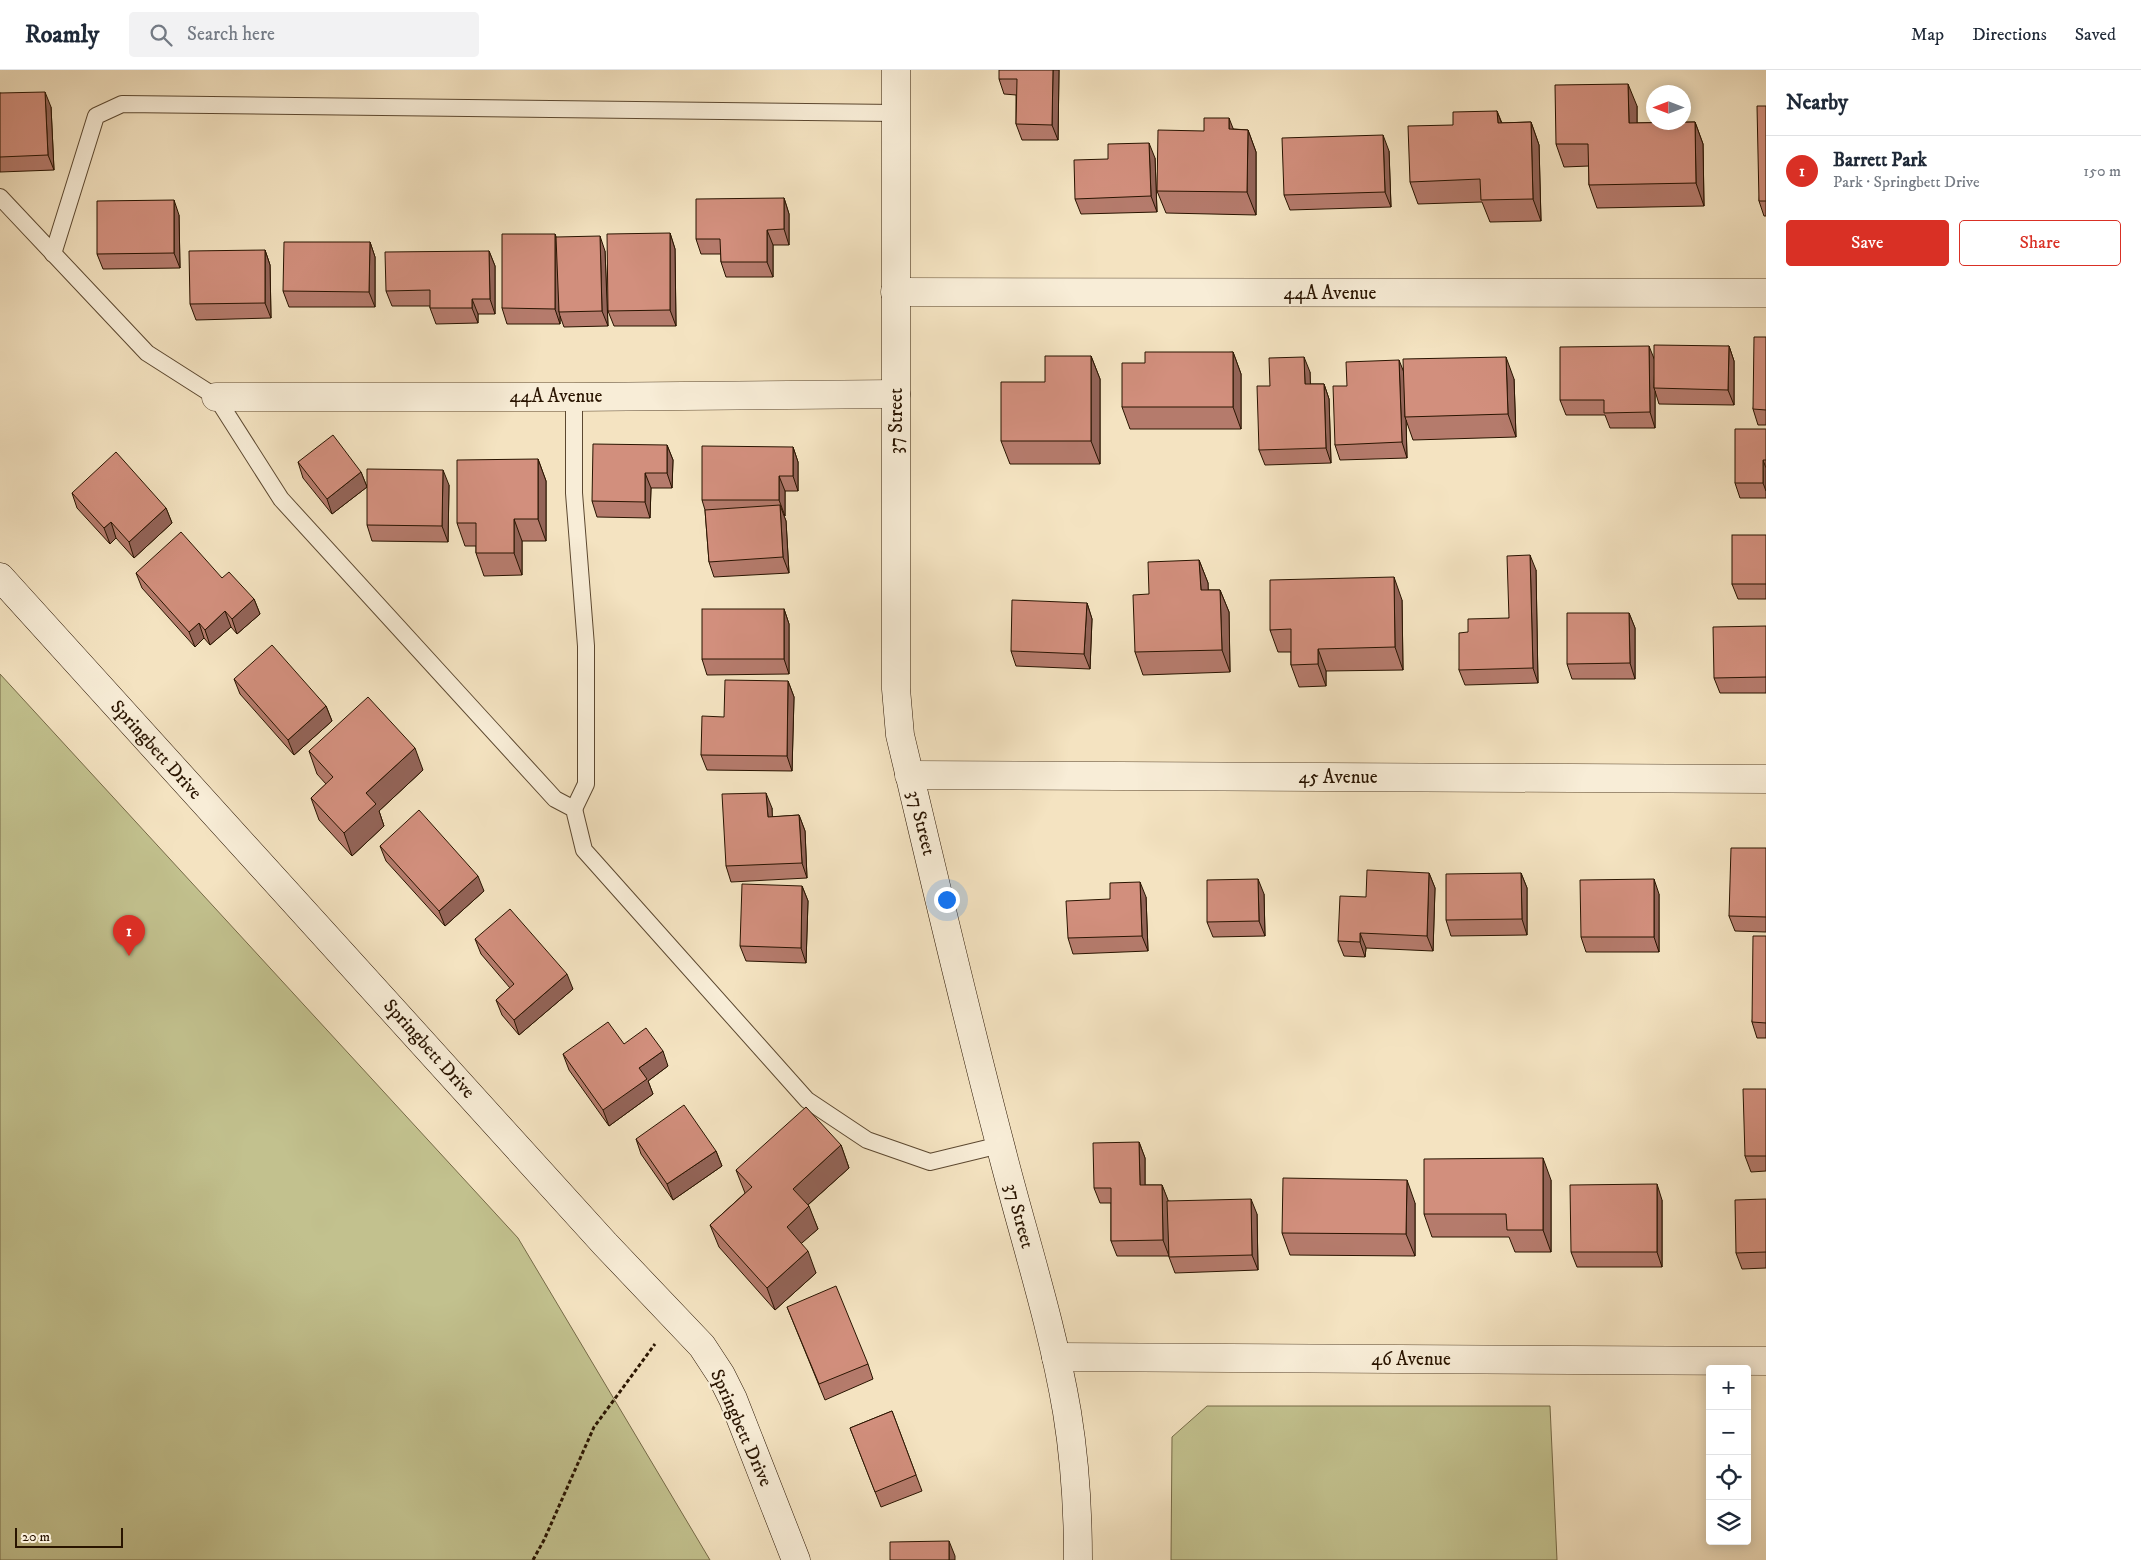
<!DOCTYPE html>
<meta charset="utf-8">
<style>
:root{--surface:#fff;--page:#f2f2f3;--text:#1f2937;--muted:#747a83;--line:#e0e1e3;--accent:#d93025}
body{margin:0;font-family:"IM FELL DW Pica",serif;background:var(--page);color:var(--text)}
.controls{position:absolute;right:15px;bottom:15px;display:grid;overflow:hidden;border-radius:5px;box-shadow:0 2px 12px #0003}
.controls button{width:45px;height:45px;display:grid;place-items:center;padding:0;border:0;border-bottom:1px solid var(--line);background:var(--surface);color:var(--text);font:25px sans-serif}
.compass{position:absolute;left:1646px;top:15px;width:45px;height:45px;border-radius:50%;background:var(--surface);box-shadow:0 2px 12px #0003;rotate:270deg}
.scale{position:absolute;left:15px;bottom:12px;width:108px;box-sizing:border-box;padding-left:5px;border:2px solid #291400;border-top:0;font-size:14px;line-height:18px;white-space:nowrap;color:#291400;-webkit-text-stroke:4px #f8edd7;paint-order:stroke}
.you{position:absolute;left:946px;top:829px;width:18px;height:18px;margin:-12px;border:4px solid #fff;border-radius:50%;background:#1a73e8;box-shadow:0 0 0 8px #1a73e833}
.badge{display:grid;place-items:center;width:32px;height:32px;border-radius:50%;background:var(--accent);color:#fff;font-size:16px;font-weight:700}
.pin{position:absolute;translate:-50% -41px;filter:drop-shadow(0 1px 2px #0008)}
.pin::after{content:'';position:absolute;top:26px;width:18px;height:15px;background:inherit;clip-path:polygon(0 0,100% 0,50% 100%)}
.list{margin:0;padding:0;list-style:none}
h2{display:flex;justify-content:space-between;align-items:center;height:65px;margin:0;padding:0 20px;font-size:21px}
h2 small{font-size:16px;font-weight:400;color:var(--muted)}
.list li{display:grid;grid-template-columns:32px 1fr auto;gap:15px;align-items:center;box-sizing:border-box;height:70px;padding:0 20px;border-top:1px solid var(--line)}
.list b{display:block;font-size:19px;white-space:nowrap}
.list p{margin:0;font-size:16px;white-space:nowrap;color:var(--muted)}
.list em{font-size:16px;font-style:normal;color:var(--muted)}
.actions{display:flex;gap:10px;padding:15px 20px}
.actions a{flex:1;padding:11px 0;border:1px solid var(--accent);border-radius:5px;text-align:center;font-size:18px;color:var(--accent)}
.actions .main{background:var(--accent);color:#fff}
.icon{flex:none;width:28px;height:28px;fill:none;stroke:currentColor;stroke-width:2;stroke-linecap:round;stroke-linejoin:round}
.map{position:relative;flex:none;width:1766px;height:1490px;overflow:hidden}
header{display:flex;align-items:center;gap:30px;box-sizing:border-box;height:70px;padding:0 25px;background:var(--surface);border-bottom:1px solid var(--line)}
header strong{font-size:24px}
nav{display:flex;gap:28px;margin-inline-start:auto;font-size:18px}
.search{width:350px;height:45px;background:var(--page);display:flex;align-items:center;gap:12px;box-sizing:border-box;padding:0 18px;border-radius:5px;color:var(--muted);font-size:19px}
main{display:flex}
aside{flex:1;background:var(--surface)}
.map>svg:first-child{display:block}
</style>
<header>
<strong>Roamly</strong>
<div class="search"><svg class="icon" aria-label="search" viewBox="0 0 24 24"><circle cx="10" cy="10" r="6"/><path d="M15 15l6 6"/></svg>Search here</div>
<nav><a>Map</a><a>Directions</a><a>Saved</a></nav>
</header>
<main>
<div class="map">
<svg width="1766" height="1490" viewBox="0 0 1766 1490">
<rect width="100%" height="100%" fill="#f4e3c1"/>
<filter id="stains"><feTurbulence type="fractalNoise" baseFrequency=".004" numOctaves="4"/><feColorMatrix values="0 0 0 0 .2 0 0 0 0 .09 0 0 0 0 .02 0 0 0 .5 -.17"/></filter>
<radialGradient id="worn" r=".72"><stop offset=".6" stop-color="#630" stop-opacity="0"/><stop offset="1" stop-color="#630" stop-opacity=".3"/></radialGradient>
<!-- green -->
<g fill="#c2c18e" stroke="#766a47">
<path d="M0,604L518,1168L710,1490H0Z"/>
<path d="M1207,1336H1550L1557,1490H1171L1172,1367Z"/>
</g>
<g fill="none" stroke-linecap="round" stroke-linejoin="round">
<defs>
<g id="lane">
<path d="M0,127L147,283L216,327L281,429L555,729L574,739L584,780L807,1030L867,1070L930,1092L1000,1075"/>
<path d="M53,184L96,46L122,34L896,43"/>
<path d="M574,327V423L586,576V714L574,739"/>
</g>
<g id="street">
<path d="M895,222L1766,223"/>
<path d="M216,327H574L896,324"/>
<path d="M909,705L1766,709"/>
<path d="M1056,1287L1766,1291"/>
</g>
<g id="secondary">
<path d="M896,0V619L900,665C933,803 965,941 1001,1078C1023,1165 1052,1253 1067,1342C1075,1391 1078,1440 1078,1490"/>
<path d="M0,507L605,1174L702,1276L721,1305L733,1329L796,1490"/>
</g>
</defs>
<!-- lane casing -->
<use href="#lane" stroke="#5c4830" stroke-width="18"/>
<!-- street casing -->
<use href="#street" stroke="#5c4830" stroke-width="29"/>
<!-- secondary casing -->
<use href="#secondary" stroke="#291400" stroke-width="29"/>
<!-- path -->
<path stroke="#291400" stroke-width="3" stroke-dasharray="4 2.5" stroke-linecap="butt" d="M533,1490L544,1470L594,1357L655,1274"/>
<!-- lane -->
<use href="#lane" stroke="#f8edd7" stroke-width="16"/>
<!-- street -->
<use href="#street" stroke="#f8edd7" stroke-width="28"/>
<!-- secondary -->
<use href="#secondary" stroke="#f8edd7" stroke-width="28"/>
</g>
<!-- wall -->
<g fill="#b57b6c" stroke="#291400">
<path d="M1059,0L1058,70H1022L1016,54V25L1004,24L999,9Z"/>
<path d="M0,23L51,37L54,100L0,102Z"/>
<path d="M1637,36V53L1695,52L1703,74L1704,136L1597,138L1589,115V96L1564,97L1556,74Z"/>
<path d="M1766,36V146H1764L1759,131Z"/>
<path d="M1497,41L1502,53L1531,52L1539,75L1541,151L1490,152L1482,132L1418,134L1410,112L1453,55Z"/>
<path d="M1234,59L1248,60L1256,82V145L1166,143L1157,121L1204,61Z"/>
<path d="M1389,81L1391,137L1290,140L1284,125Z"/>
<path d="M1155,88L1157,142L1081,144L1075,129Z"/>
<path d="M784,128L789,144V175H773V207H726L721,192V184H701L696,169Z"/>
<path d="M179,145L180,198L103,199L97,184Z"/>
<path d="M670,163L675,179L676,256H614L608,241Z"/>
<path d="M555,164L556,168L605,181L608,256L564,257L560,246V254H507L502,238Z"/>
<path d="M370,172L375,187V237H289L283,221Z"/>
<path d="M265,180L270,195L271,248L196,250L190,234Z"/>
<path d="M489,181L495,196V244H478V253L436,254L430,238V236H392L386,221Z"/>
<path d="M1766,267V355H1758L1753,339Z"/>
<path d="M1729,276L1734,291V335L1659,334L1655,321V358H1610L1605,345H1566L1560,330L1654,290Z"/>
<path d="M1233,282L1241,304V359H1130L1122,337L1145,293Z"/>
<path d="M1091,286L1100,309V394H1010L1001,371L1045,312Z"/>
<path d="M1310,302V314H1324L1329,329L1331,393L1265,395L1259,380L1270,316Z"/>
<path d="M1404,302L1514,309L1516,367L1413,370L1406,350L1407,388L1340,390L1335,375L1347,316Z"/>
<path d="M1766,359V428H1740L1735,413Z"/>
<path d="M667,375L673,390L672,418H651L650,448L597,447L592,431Z"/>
<path d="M793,377L798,392V421H785V446H784L786,451L789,503L714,507L709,492L705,440L702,430Z"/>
<path d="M538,389L546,411V471H522V505L484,506L476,483V476H465L457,453Z"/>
<path d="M298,392L361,402L367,417L332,444L303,408Z"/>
<path d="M449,415L448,472L372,471L367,455Z"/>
<path d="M72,423L166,438L172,453L134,488L116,468L110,474L77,438Z"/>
<path d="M1766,465V529H1738L1732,514Z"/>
<path d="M1199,490L1208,513V520H1220L1229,542L1230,602L1143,605L1135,582L1149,524Z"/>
<path d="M1536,500L1538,613L1465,615L1459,600L1468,562L1509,548Z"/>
<path d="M136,503L222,508L254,529L260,544L237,564L231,557L210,575L204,568L195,577L142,518Z"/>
<path d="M1402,530L1403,600L1326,601V616L1299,617L1291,595V582H1278L1270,560Z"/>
<path d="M1087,533L1092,549L1090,599L1016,596L1011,581Z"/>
<path d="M784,539L789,554V604L707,605L702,589Z"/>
<path d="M1629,543L1635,558V609H1572L1567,594Z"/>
<path d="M1766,556V623H1720L1714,608Z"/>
<path d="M234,609L326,636L332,651L294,685L240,624Z"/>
<path d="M788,611L794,627L792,701L707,700L701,685L724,647Z"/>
<path d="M309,681L423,700L379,741L384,756L352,786L319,750L311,728L326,714L317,704Z"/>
<path d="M772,738V747L799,745L805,761L807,808L731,812L726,796Z"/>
<path d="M380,776L484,821L445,856L386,791Z"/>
<path d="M1766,778V862L1735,861L1729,846Z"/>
<path d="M1429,803L1435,818L1433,881L1366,878L1365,887L1344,886L1338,871Z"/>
<path d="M1521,803L1527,818V865L1451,866L1446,850Z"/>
<path d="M802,816L808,831L806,893L746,891L740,876Z"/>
<path d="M1264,824L1265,866L1213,867L1207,852Z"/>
<path d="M1659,824V882H1586L1581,867Z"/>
<path d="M1146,827L1148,881L1073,884L1068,868Z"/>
<path d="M1766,866V968H1757L1752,952Z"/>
<path d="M475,869L573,919L519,965L502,945L496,930L510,918L481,884Z"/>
<path d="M624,974L668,996L648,1011L653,1024L609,1056L569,1000L563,984Z"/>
<path d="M1766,1019V1101L1751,1102L1745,1086Z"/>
<path d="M636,1069L716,1081L722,1096L673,1130L641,1084Z"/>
<path d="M1139,1072L1145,1088V1115H1162L1168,1131L1257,1144L1258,1200L1175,1203L1169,1187L1168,1167L1169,1186H1117L1111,1171V1133H1100L1094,1118Z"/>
<path d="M841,1075L849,1098L808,1135L818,1159L801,1173L816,1203L775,1240L719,1177L710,1155L745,1123L736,1100Z"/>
<path d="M1551,1110V1182H1515L1509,1167H1432L1424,1144Z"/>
<path d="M1766,1129V1198L1742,1199L1736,1183Z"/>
<path d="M1662,1130V1197H1577L1571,1182Z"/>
<path d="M1415,1133V1186L1290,1185L1282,1163Z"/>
<path d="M787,1237L868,1294L873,1309L825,1330Z"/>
<path d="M892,1341L922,1421L881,1437L850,1358Z"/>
</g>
<!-- shaded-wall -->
<g fill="#936458" stroke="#291400">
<path d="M1053,0H1059L1058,70L1052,55Z"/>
<path d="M1628,14L1637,36V75L1629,53Z"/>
<path d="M45,22L51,37L54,100L48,85Z"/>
<path d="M1497,41L1505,63L1498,53Z"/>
<path d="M1229,48L1238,71L1229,59Z"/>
<path d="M1531,52L1539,75L1541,151L1533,129Z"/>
<path d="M1695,52L1703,74L1704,136L1696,113Z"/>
<path d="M1248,60L1256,82V145L1247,122Z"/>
<path d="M1383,65L1389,81L1391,137L1385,122Z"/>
<path d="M1149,73L1155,88L1157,142L1151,126Z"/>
<path d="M784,128L789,144V175L784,159Z"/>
<path d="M174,130L179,145L180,198L174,183Z"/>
<path d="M767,160L773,175V207L767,192Z"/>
<path d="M670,163L675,179L676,256L670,240Z"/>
<path d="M555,164L561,180L559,242L560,246V254L555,239Z"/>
<path d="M600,166L605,181L608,256L602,241Z"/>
<path d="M370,172L375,187V237L369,222Z"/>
<path d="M265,180L270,195L271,248L265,233Z"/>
<path d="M489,181L495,196V244L490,229Z"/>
<path d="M472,229L478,244V253L472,238Z"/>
<path d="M1649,276L1655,291L1654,318L1655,321V358L1650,342Z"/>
<path d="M1729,276L1734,291V335L1728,320Z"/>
<path d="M1233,282L1241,304V359L1233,337Z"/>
<path d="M1091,286L1100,309V394L1091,371Z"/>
<path d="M1304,287L1310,302L1311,329L1305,314Z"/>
<path d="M1506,287L1514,309L1516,367L1508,344Z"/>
<path d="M1399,290L1405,305V347L1406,350L1407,388L1402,372Z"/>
<path d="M1324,314L1329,329L1331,393L1326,378Z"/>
<path d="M667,375L673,390L672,418L667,403Z"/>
<path d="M793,377L798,392V421L793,406Z"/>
<path d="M538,389L546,411V471L538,449Z"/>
<path d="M1763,390L1766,398V421L1763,413Z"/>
<path d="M443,400L449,415L448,472L442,456Z"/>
<path d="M361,402L367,417L332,444L327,429Z"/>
<path d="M645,403L651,418L650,448L645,432Z"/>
<path d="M779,406L785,421V446L779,430Z"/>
<path d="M780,435L786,451L789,503L783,487Z"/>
<path d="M166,438L172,453L134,488L129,472Z"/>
<path d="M514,449L522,471V505L514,483Z"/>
<path d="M111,452L116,468L110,474L104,458Z"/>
<path d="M1530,485L1536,500L1538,613L1533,598Z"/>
<path d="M1199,490L1208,513L1209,543L1201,520Z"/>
<path d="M1394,507L1402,530L1403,600L1395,577Z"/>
<path d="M1220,520L1229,542L1230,602L1222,580Z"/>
<path d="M254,529L260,544L237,564L232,549Z"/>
<path d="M1087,533L1092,549L1090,599L1084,584Z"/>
<path d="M784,539L789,554V604L784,589Z"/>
<path d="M225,541L231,557L210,575L205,560Z"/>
<path d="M1629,543L1635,558V609L1630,593Z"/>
<path d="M199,553L204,568L195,577L189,562Z"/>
<path d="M1318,579L1326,601V616L1318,594Z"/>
<path d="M788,611L794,627L792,701L787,686Z"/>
<path d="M326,636L332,651L294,685L288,670Z"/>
<path d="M415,678L423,700L379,741L384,756L352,786L344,763L366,723Z"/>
<path d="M766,723L772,738L773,762L768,747Z"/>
<path d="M799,745L805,761L807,808L802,793Z"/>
<path d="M1429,803L1435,818L1433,881L1427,866Z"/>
<path d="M1521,803L1527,818V865L1522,849Z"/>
<path d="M478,806L484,821L445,856L439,841Z"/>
<path d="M1258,809L1264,824L1265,866L1259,851Z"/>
<path d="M1654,809L1659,824V882L1654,867Z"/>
<path d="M1140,812L1146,827L1148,881L1142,866Z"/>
<path d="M802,816L808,831L806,893L801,878Z"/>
<path d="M1360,863L1366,878L1365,887L1360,872Z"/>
<path d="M567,904L573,919L519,965L514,950Z"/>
<path d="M663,981L668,996L648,1011L653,1024L609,1056L603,1040L639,998Z"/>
<path d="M1139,1072L1145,1088V1130L1140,1115Z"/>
<path d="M841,1075L849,1098L801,1141L793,1119Z"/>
<path d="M716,1081L722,1096L673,1130L667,1114Z"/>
<path d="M1543,1088L1551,1110V1182L1543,1160Z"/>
<path d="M1407,1110L1415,1133V1186L1406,1164Z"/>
<path d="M1657,1114L1662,1130V1197L1657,1182Z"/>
<path d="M1162,1115L1168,1130L1169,1186L1163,1170Z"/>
<path d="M1251,1129L1257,1144L1258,1200L1252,1185Z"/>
<path d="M809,1136L818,1159L795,1179L787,1157Z"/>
<path d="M808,1181L816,1203L775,1240L767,1218Z"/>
<path d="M949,1471L955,1486V1490H949Z"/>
</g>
<!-- building -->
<g fill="#d28f7d" stroke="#291400">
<path d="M999,0H1053L1052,55L1016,54L1017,9H999Z"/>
<path d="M1628,14L1629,53L1695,52L1696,113L1589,115L1588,74H1556L1555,15Z"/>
<path d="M45,22L48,85L0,87V23Z"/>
<path d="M1757,36H1766V131H1759Z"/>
<path d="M1497,41L1498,53L1531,52L1533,129L1481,130L1480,109L1410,112L1408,56L1453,55V42Z"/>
<path d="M1204,48H1229V59L1248,60L1247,122L1157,121L1158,60L1204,61Z"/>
<path d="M1383,65L1385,122L1284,125L1282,68Z"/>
<path d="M1149,73L1151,126L1075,129L1074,90L1108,89V74Z"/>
<path d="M784,128V159L767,160V192H721L720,169H696V129Z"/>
<path d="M174,130V183L97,184V131Z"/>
<path d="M670,163V240L608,241L607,164Z"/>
<path d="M502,164H555V239L502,238Z"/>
<path d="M600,166L602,241L559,242L556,167Z"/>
<path d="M284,172H370L369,222L283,221Z"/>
<path d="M265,180V233L190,234L189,181Z"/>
<path d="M489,181L490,229H472V238H430V220L386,221L385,182Z"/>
<path d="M1754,267H1766V340L1753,339Z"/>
<path d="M1654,275L1729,276L1728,320L1654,318Z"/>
<path d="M1649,276L1650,342L1604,343V330H1560V277Z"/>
<path d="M1145,282H1233V337H1122V293H1145Z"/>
<path d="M1045,286H1091V371H1001V312H1045Z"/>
<path d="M1304,287L1305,314H1324L1326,378L1259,380L1257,316H1270L1269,288Z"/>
<path d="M1506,287L1508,344L1405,347L1403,289Z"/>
<path d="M1399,290L1402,372L1335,375L1333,316H1347L1346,292Z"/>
<path d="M1735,359H1766V390H1763V413H1735Z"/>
<path d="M333,365L361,402L327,429L298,392Z"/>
<path d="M593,374L667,375V403H645V432L592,431Z"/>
<path d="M702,376L793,377V406H779V430H702Z"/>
<path d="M116,382L166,438L129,472L111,452L104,458L72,423Z"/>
<path d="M538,389V449H514V483H476V453H457V390Z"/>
<path d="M367,399L443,400L442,456L367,455Z"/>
<path d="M780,435L783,487L709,492L705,440Z"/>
<path d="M181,462L222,508L229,502L254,529L232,549L225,541L205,560L199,553L189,562L136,503Z"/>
<rect x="1732" y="465" width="34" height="49"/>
<path d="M1530,485L1533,598L1459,600V563L1468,562V549L1509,548L1507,486Z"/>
<path d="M1199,490L1201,520H1220L1222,580L1135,582L1133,525L1149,524L1148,492Z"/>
<path d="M1394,507L1395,577L1318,579V594L1291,595V559L1270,560V510Z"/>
<path d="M1012,530L1087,533L1084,584L1011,581Z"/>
<rect x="702" y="539" width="82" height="50"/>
<path d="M1567,543H1629L1630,593L1567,594Z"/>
<path d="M1766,556V607L1714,608L1713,557Z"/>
<path d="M272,575L326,636L288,670L234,609Z"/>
<path d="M725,610L788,611L787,686L701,685L702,646L724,647Z"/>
<path d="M368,627L415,678L366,723L376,734L344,763L311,728L333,707L309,681Z"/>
<path d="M766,723L768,747L799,745L802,793L726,796L722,724Z"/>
<path d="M419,740L478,806L439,841L380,776Z"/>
<path d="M1731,778H1766V847L1729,846Z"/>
<path d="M1367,800L1429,803L1427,866L1360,863V872L1338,871L1340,826L1366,827Z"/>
<path d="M1521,803L1522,849L1446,850V804Z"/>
<path d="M1258,809L1259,851L1207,852V810Z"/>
<path d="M1654,809V867H1581L1580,810Z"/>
<path d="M1140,812L1142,866L1068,868L1066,831L1110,829V813Z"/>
<path d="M742,814L802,816L801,878L740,876Z"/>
<path d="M510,839L567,904L514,950L496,930L514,914L475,869Z"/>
<path d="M1753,866H1766V953L1752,952Z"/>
<path d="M608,952L624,974L646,958L663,981L639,998L647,1009L603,1040L563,984Z"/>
<path d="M1743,1019H1766V1086H1745Z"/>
<path d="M684,1035L716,1081L667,1114L636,1069Z"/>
<path d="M806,1037L841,1075L793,1119L809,1136L787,1157L808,1181L767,1218L710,1155L752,1117L736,1100Z"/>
<path d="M1139,1072L1140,1115H1162L1163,1170L1111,1171V1118H1094L1093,1073Z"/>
<path d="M1543,1088V1160H1507L1506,1144H1424V1089Z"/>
<path d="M1283,1108L1407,1110L1406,1164L1282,1163Z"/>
<path d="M1657,1114V1182H1571L1570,1115Z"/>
<path d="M1251,1129L1252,1185L1169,1187L1167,1131Z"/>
<path d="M1766,1129V1182L1736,1183L1735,1130Z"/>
<path d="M836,1216L868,1294L819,1314L787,1237Z"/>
<path d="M892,1341L916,1405L875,1422L850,1358Z"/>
<path d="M949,1471V1490H890V1472Z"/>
</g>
<g text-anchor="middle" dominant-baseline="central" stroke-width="4.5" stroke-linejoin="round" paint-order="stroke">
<!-- street labels -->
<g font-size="19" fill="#291400" stroke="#f8edd7">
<text x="1330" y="223">44A Avenue</text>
<text x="556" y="326">44A Avenue</text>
<text transform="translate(896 351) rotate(-90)">37 Street</text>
<text transform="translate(156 680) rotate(48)">Springbett Drive</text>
<text x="1338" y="707">45 Avenue</text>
<text transform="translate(921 753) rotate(76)">37 Street</text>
<text transform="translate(429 979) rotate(48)">Springbett Drive</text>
<text transform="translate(1019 1146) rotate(75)">37 Street</text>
<text x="1411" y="1289">46 Avenue</text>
<text transform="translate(741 1358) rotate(66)">Springbett Drive</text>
</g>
</g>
<rect width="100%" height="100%" filter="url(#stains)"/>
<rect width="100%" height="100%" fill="url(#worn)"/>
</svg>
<div class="controls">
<button>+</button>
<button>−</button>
<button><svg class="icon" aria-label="locate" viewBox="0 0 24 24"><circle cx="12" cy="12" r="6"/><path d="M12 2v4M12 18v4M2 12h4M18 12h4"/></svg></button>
<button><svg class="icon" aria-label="layers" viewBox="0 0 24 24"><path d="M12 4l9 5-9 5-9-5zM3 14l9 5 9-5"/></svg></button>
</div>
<svg class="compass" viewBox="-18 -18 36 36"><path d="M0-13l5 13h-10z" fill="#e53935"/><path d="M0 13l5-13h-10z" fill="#747a83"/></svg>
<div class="scale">20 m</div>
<div class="you"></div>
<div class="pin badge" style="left:129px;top:886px">1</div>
</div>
<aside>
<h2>Nearby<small></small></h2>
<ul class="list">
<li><span class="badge">1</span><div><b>Barrett Park</b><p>Park · Springbett Drive</p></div><em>150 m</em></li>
</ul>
<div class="actions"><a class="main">Save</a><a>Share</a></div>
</aside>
</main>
